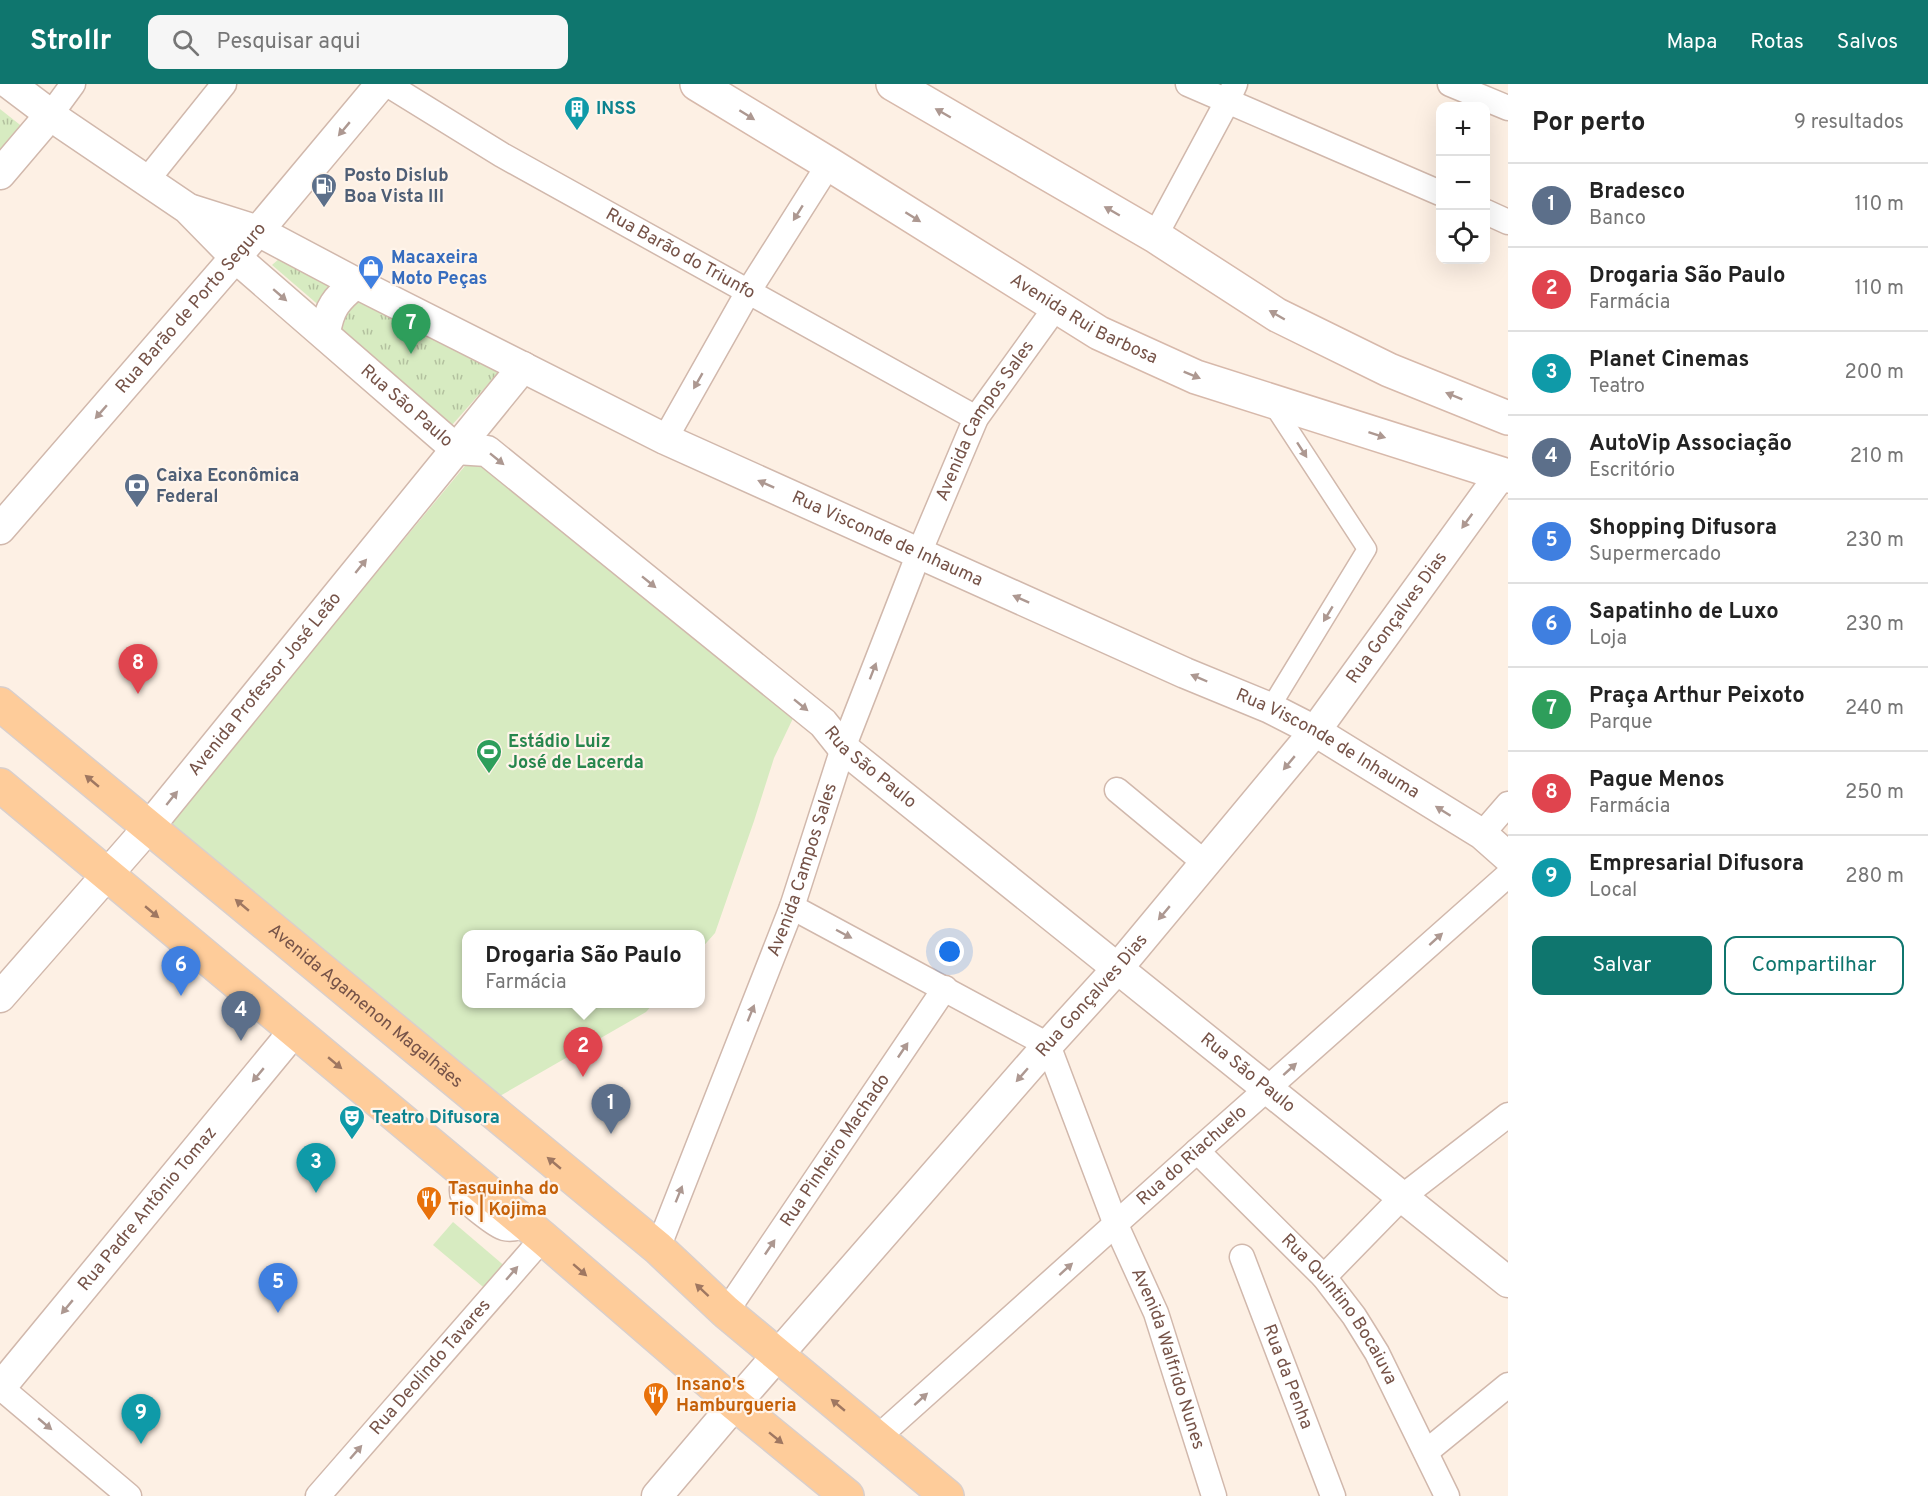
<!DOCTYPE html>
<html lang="pt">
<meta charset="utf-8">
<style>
:root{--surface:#fff;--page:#f6f6f6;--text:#222;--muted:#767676;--line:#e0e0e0;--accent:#0f766e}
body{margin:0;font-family:Overpass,sans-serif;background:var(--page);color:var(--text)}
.controls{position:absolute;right:18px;top:18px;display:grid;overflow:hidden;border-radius:12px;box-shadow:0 6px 24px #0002}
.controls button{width:54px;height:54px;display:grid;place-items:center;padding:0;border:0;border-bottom:2px solid var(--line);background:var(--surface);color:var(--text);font:30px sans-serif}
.you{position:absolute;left:950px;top:868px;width:21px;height:21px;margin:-15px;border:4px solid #fff;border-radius:50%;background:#1a73e8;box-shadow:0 0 0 9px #1a73e833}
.badge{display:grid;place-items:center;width:39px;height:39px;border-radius:50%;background:var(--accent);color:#fff;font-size:20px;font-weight:700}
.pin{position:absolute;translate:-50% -50px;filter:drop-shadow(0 2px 3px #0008)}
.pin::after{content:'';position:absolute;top:32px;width:21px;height:18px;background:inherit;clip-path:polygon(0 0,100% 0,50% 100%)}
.popup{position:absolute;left:462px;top:846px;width:243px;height:78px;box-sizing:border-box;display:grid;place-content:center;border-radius:12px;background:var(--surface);filter:drop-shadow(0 2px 4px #0005);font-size:20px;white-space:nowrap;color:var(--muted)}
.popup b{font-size:22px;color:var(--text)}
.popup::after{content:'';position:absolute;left:50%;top:100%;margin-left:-12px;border:12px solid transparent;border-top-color:var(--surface)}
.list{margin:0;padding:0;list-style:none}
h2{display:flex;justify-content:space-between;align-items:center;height:78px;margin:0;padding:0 24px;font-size:26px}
h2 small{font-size:20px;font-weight:400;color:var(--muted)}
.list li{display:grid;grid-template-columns:39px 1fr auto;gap:18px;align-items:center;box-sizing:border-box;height:84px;padding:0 24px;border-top:2px solid var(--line)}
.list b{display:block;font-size:22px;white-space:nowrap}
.list p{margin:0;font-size:20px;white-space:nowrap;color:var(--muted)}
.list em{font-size:20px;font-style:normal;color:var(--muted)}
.actions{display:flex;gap:12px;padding:18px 24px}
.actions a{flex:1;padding:14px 0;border:2px solid var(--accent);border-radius:12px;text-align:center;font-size:21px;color:var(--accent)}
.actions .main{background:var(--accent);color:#fff}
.icon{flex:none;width:33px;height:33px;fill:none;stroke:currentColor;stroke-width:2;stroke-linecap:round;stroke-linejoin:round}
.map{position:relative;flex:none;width:1508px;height:1412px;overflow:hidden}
header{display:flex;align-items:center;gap:36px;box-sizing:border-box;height:84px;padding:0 30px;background:var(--accent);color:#fff}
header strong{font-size:28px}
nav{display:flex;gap:33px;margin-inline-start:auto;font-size:21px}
.search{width:420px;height:54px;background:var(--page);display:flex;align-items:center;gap:15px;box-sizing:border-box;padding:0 21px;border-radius:12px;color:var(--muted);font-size:22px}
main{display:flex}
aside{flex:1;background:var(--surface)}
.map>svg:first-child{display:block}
</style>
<header>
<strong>Strollr</strong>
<div class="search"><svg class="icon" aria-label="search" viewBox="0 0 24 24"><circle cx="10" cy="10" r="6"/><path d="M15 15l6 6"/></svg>Pesquisar aqui</div>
<nav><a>Mapa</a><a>Rotas</a><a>Salvos</a></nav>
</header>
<main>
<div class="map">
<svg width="1508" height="1412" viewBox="0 0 1508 1412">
<defs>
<pattern id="park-tufts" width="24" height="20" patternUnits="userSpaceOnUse" patternTransform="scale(1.5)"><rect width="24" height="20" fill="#d7ebc1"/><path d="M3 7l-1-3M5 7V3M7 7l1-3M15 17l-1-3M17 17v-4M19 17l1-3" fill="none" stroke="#b3c19f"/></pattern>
</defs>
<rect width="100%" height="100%" fill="#fdf0e4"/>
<!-- green -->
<g fill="#d7ebc1">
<path d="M474,371L797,626L774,674L754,737L715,849L700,866V850H466V920H653L646,928L493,1016L169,739Z"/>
<path d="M453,1138L507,1184L488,1207L433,1161Z"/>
</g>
<!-- park -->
<g fill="url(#park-tufts)">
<path d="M0,25L24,44L0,73Z"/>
<path d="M280,174L337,205L322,224L272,181Z"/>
<path d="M371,215L498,289L445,349L336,251L344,223Z"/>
</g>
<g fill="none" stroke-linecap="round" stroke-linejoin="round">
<defs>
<path id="pedestrian" d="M1270,624L1367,465L1271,318"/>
<g id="minor">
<path id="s1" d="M387,0L502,71L976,334"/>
<path d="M1188,0L1440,109"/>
<path d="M1450,0L1508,24"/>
<path d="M51,30L73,0"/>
<path d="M147,96L224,0"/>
<path d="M1486,128L1508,138"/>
<path d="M1155,152L1227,18L1235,0"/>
<path d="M665,355L748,208L829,80"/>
<path d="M1117,706L1205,779"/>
<path d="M1482,750L1508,720"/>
<path id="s2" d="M792,823L1048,961L1116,1141L1156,1229L1214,1412"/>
<path id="s3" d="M1197,1067L1324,1193L1354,1232L1377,1269L1447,1412"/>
<path d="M465,1088C464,1095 460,1106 463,1112C467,1119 496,1142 504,1144C512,1146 520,1143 528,1141"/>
<path id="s4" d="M658,1164L792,823L843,664L919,469L976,334L1056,223"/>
<path id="s5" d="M1242,1173L1333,1412"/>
<path d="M1324,1193L1402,1113L1508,1031"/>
<path id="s6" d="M726,1228L945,904"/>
<path d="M0,1303L129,1412"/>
<path id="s7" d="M877,1354L1197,1067L1508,791"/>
<path d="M1426,1368L1508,1301"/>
<path id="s8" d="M318,1412L543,1154"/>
</g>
<g id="tertiary">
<path id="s9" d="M10,0L63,40L187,124L235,173L456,365L487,367L823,639L843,664L1508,1198"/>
<path d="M0,90L51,30"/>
<path id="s10" d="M192,126L258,147L356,199L665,355L1185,589L1270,624L1315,647L1482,750L1508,773"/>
<path d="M325,249C329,224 336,215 356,199"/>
<path id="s11" d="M0,445L258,147L381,0"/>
<path id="s12" d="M0,913L148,744L523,283"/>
<path id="s13" d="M0,1304L295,946"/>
<path id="s14" d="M657,1412L735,1320L1048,961L1117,885L1315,647L1501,390"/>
</g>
<g id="secondary">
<path id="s15" d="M697,0L829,80L1099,249L1196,293L1508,392"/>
<path d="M893,0L1155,152L1277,231L1389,286L1508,334"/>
</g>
<g id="primary">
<path id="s16" d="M0,620L658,1164L726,1228L947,1412"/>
<path d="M0,701L543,1154L735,1320L847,1412"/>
</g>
</defs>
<!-- pedestrian casing -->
<use href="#pedestrian" stroke="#d1b8ac" stroke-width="21"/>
<!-- minor casing -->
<use href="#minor" stroke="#d1b8ac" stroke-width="27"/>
<!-- tertiary casing -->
<use href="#tertiary" stroke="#d1b8ac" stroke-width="33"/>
<!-- secondary casing -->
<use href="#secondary" stroke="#d7b9ab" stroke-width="36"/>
<!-- primary casing -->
<use href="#primary" stroke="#d9cfcc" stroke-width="36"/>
<!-- pedestrian -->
<use href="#pedestrian" stroke="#fff" stroke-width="18"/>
<!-- minor -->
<use href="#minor" stroke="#fff" stroke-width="24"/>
<!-- tertiary -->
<use href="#tertiary" stroke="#fff" stroke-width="30"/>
<!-- secondary -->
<use href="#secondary" stroke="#fff" stroke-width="33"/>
<!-- primary -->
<use href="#primary" stroke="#fecc9a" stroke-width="33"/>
</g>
<!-- one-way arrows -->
<defs><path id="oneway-solid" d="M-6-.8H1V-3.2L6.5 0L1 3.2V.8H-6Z" transform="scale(1.5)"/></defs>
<g fill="#ad9891">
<use href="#oneway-solid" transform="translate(943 29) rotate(-150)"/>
<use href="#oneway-solid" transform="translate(747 31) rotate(32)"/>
<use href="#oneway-solid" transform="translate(344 45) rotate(130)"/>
<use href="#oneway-solid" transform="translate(1112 127) rotate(-150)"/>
<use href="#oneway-solid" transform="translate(798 129) rotate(122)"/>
<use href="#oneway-solid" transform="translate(913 133) rotate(32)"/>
<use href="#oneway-solid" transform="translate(280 211) rotate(41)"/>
<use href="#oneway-solid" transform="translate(1277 231) rotate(-150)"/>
<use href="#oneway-solid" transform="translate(1192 291) rotate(22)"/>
<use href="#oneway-solid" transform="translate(698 297) rotate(120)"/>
<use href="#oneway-solid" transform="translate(1454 312) rotate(-158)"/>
<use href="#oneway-solid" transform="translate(101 328) rotate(131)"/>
<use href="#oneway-solid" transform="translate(1377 351) rotate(18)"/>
<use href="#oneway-solid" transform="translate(1302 366) rotate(57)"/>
<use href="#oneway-solid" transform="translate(497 375) rotate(39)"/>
<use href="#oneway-solid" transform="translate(766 400) rotate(-156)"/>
<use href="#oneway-solid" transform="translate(1467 437) rotate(126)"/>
<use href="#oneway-solid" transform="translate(361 482) rotate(-51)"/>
<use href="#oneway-solid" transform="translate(649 498) rotate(39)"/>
<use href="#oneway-solid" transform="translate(1021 515) rotate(-156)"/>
<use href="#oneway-solid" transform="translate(1328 530) rotate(121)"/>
<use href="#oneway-solid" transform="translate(873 587) rotate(-69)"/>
<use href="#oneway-solid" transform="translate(1199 594) rotate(-157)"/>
<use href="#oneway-solid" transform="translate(801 621) rotate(39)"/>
<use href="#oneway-solid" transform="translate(1289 679) rotate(130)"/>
<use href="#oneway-solid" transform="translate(172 714) rotate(-51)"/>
<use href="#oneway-solid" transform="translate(1443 727) rotate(-148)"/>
<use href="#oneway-solid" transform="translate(1164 829) rotate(130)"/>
<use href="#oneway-solid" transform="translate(844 850) rotate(28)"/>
<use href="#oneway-solid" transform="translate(1436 855) rotate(-42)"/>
<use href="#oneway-solid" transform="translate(751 929) rotate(-68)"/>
<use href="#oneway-solid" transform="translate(903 966) rotate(-56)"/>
<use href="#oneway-solid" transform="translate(1290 985) rotate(-42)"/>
<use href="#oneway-solid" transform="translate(258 991) rotate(130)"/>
<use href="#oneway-solid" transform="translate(1022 991) rotate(131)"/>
<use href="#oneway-solid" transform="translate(679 1110) rotate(-68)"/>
<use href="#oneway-solid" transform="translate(770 1163) rotate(-56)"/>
<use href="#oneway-solid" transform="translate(1066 1185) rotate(-42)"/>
<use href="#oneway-solid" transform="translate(512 1189) rotate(-49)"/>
<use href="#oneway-solid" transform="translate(67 1223) rotate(130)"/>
<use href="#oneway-solid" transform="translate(921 1315) rotate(-42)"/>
<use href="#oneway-solid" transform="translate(45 1340) rotate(40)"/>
<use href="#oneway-solid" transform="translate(356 1368) rotate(-49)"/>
</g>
<g fill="#9f7761">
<use href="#oneway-solid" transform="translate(92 697) rotate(-140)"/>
<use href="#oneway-solid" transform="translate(242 821) rotate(-140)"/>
<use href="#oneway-solid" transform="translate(152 828) rotate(40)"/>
<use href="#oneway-solid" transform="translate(335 979) rotate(40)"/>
<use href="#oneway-solid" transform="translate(554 1079) rotate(-140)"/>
<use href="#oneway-solid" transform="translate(580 1186) rotate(41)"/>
<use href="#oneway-solid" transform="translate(702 1206) rotate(-137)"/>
<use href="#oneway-solid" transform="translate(838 1321) rotate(-140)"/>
<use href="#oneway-solid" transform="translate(776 1354) rotate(39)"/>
</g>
<!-- icons -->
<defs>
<symbol id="building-pin" viewBox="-11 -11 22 30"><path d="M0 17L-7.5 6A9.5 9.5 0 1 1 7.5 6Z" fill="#0f9aa8" stroke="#fff4ea"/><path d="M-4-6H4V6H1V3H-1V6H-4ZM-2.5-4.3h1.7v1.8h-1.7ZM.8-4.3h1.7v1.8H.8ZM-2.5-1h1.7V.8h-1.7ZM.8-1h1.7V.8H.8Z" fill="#fff"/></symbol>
<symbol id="fuel-pin" viewBox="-11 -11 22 30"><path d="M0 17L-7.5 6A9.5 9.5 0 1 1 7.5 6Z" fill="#5c6f8a" stroke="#fff4ea"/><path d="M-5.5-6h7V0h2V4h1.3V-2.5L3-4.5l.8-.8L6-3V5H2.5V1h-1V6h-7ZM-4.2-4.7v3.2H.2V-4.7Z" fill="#fff"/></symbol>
<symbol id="shop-pin" viewBox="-11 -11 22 30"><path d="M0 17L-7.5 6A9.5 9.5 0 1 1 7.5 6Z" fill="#3f7fe0" stroke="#fff4ea"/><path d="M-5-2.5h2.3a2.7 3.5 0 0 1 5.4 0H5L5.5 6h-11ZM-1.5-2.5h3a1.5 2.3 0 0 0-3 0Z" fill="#fff"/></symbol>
<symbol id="bank-pin" viewBox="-11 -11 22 30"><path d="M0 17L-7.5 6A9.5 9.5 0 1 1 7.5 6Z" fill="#5c6f8a" stroke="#fff4ea"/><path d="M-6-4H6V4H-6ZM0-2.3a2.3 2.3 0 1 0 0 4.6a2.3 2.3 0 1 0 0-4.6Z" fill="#fff"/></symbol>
<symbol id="stadium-pin" viewBox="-11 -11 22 30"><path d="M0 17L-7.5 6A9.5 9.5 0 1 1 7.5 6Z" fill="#2e9e5b" stroke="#fff4ea"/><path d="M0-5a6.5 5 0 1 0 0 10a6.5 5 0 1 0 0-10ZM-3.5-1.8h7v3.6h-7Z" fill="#fff"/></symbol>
<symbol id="theatre-pin" viewBox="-11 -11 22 30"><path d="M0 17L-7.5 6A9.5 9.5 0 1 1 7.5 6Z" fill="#0f9aa8" stroke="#fff4ea"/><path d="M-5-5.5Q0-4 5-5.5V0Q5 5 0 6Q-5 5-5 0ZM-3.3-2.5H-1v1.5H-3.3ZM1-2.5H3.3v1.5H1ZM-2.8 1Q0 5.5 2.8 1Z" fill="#fff"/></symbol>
<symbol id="restaurant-pin" viewBox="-11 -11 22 30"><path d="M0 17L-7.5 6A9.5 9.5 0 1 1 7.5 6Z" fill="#e8710a" stroke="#fff4ea"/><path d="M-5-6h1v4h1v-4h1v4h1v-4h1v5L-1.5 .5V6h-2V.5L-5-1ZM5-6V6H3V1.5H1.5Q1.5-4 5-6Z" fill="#fff"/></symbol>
</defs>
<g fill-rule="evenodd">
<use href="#building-pin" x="562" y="10" width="30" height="40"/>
<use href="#fuel-pin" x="309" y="87" width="30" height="40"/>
<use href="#shop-pin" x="356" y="169" width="30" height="40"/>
<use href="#bank-pin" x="122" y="387" width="30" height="40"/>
<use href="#stadium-pin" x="474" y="653" width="30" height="40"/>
<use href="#theatre-pin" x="337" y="1019" width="30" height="40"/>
<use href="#restaurant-pin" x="414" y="1100" width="30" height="40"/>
<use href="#restaurant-pin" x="641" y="1296" width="30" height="40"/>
</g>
<g text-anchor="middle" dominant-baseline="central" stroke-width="4.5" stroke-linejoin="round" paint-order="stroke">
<!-- culture labels -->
<g font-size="18" font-weight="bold" fill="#0d838f" stroke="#fff4ea" text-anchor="start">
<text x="596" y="25">INSS</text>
<text x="372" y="1034">Teatro Difusora</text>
</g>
<!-- service labels -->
<g font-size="18" font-weight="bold" fill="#4e5e75" stroke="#fff4ea" text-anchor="start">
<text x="344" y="92">Posto Dislub<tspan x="344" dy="21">Boa Vista III</tspan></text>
<text x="156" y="392">Caixa Econômica<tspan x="156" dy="21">Federal</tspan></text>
</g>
<!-- street labels -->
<g font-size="18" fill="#765348" stroke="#fff4ea">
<text stroke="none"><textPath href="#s1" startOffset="339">Rua Barão do Triunfo</textPath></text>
<text stroke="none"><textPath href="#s11" startOffset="292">Rua Barão de Porto Seguro</textPath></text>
<text stroke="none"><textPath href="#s15" startOffset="453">Avenida Rui Barbosa</textPath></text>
<text stroke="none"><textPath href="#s9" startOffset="512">Rua São Paulo</textPath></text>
<text stroke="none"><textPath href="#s4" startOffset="891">Avenida Campos Sales</textPath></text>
<text stroke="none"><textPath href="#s10" startOffset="770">Rua Visconde de Inhauma</textPath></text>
<text stroke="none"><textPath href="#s14" startOffset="1149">Rua Gonçalves Dias</textPath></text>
<text stroke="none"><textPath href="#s12" startOffset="410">Avenida Professor José Leão</textPath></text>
<text stroke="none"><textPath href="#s10" startOffset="1256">Rua Visconde de Inhauma</textPath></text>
<text stroke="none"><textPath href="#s9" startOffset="1106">Rua São Paulo</textPath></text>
<text stroke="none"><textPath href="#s4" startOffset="405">Avenida Campos Sales</textPath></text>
<text stroke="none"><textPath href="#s14" startOffset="663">Rua Gonçalves Dias</textPath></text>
<text stroke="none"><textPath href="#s16" startOffset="474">Avenida Agamenon Magalhães</textPath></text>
<text stroke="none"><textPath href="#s9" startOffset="1592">Rua São Paulo</textPath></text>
<text stroke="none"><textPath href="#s6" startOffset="195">Rua Pinheiro Machado</textPath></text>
<text stroke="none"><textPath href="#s7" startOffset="423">Rua do Riachuelo</textPath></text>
<text stroke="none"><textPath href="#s13" startOffset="232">Rua Padre Antônio Tomaz</textPath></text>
<text stroke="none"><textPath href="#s3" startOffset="214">Rua Quintino Bocaiuva</textPath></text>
<text stroke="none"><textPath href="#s2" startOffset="627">Avenida Walfrido Nunes</textPath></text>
<text stroke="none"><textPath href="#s8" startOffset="171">Rua Deolindo Tavares</textPath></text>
<text stroke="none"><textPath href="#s5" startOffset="128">Rua da Penha</textPath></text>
</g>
<!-- shop labels -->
<g font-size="18" font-weight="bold" fill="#366cbe" stroke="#fff4ea" text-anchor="start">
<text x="391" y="174">Macaxeira<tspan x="391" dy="21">Moto Peças</tspan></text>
</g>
<!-- leisure labels -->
<g font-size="18" font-weight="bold" fill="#27864d" stroke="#fff4ea" text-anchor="start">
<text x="508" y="658">Estádio Luiz<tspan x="508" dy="21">José de Lacerda</tspan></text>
</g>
<!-- food labels -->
<g font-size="18" font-weight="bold" fill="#c56008" stroke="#fff4ea" text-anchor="start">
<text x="448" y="1105">Tasquinha do<tspan x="448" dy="21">Tio | Kojima</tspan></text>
<text x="676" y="1301">Insano's<tspan x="676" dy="21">Hamburgueria</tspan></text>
</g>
</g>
</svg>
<div class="controls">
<button>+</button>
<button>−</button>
<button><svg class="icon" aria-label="locate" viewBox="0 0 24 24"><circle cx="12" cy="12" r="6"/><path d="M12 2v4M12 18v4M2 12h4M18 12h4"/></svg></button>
</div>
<div class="you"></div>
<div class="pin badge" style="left:611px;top:1050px;background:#5c6f8a">1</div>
<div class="pin badge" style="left:583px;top:993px;background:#e0444e">2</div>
<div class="popup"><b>Drogaria São Paulo</b>Farmácia</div>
<div class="pin badge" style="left:316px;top:1109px;background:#0f9aa8">3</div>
<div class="pin badge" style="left:241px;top:957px;background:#5c6f8a">4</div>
<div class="pin badge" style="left:278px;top:1229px;background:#3f7fe0">5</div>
<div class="pin badge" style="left:181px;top:912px;background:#3f7fe0">6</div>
<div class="pin badge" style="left:411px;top:270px;background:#2e9e5b">7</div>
<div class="pin badge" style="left:138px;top:610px;background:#e0444e">8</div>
<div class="pin badge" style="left:141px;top:1360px;background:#0f9aa8">9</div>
</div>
<aside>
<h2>Por perto<small>9 resultados</small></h2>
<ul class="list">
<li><span class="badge" style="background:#5c6f8a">1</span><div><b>Bradesco</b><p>Banco</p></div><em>110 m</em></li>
<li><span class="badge" style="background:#e0444e">2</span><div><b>Drogaria São Paulo</b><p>Farmácia</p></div><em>110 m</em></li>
<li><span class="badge" style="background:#0f9aa8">3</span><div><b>Planet Cinemas</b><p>Teatro</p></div><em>200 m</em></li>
<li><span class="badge" style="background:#5c6f8a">4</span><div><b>AutoVip Associação</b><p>Escritório</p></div><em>210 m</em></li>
<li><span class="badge" style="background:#3f7fe0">5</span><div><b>Shopping Difusora</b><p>Supermercado</p></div><em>230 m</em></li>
<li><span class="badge" style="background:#3f7fe0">6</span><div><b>Sapatinho de Luxo</b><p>Loja</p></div><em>230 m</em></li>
<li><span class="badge" style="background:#2e9e5b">7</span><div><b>Praça Arthur Peixoto</b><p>Parque</p></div><em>240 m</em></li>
<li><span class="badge" style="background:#e0444e">8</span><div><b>Pague Menos</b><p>Farmácia</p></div><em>250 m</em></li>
<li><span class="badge" style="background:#0f9aa8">9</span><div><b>Empresarial Difusora</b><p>Local</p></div><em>280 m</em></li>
</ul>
<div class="actions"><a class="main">Salvar</a><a>Compartilhar</a></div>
</aside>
</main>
